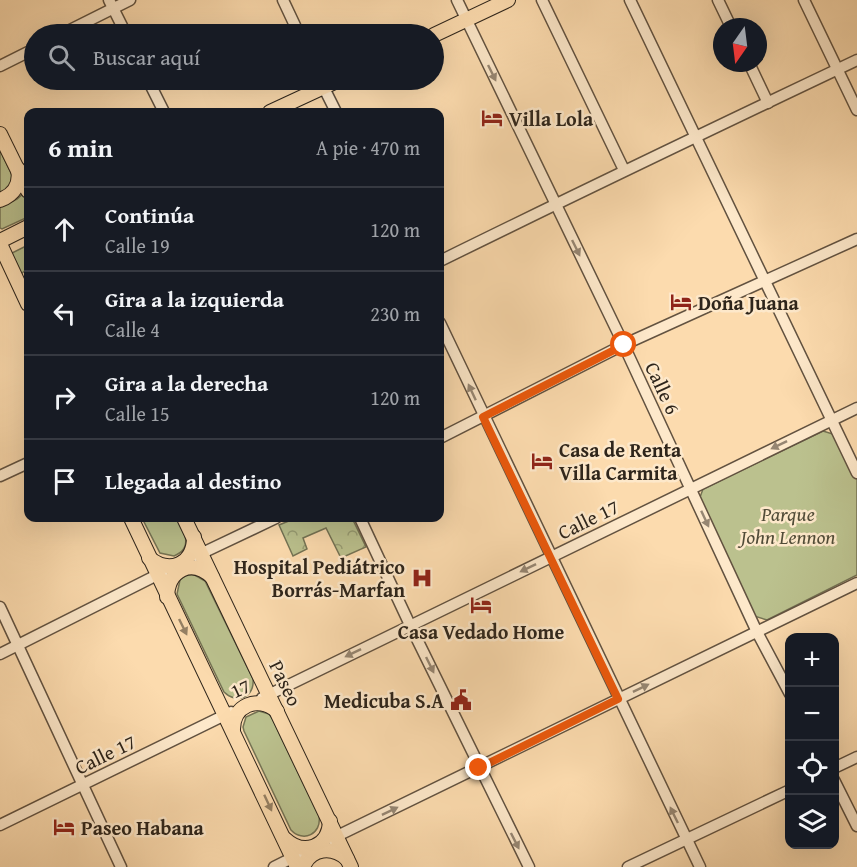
<!DOCTYPE html>
<html lang="es">
<meta charset="utf-8">
<style>
:root{--surface:#171b24;--page:#242831;--text:#f1f3f6;--muted:#9ea1a6;--line:#363941}
body{margin:0;font-family:"Gentium Book Plus",serif;background:var(--page);color:var(--text)}
.controls{position:absolute;right:18px;bottom:18px;display:grid;overflow:hidden;border-radius:12px;box-shadow:0 6px 24px #0002}
.controls button{width:54px;height:54px;display:grid;place-items:center;padding:0;border:0;border-bottom:2px solid var(--line);background:var(--surface);color:var(--text);font:30px sans-serif}
.compass{position:absolute;left:713px;top:18px;width:54px;height:54px;border-radius:50%;background:var(--surface);box-shadow:0 6px 24px #0002;rotate:194deg}
.stop{position:absolute;width:18px;height:18px;margin:-14px;border:4px solid #ea580c;border-radius:50%;background:#fff}
.stop.end{background:#ea580c;border-color:#fff;box-shadow:0 2px 6px #0008}
.list{margin:0;padding:0;list-style:none}
h2{display:flex;justify-content:space-between;align-items:center;height:78px;margin:0;padding:0 24px;font-size:26px}
h2 small{font-size:20px;font-weight:400;color:var(--muted)}
.list li{display:grid;grid-template-columns:39px 1fr auto;gap:18px;align-items:center;box-sizing:border-box;height:84px;padding:0 24px;border-top:2px solid var(--line)}
.list b{display:block;font-size:22px;white-space:nowrap}
.list p{margin:0;font-size:20px;white-space:nowrap;color:var(--muted)}
.list em{font-size:20px;font-style:normal;color:var(--muted)}
.icon{flex:none;width:33px;height:33px;fill:none;stroke:currentColor;stroke-width:2;stroke-linecap:round;stroke-linejoin:round}
.map{position:relative;flex:none;width:857px;height:867px;overflow:hidden}
.search{position:absolute;background:var(--surface);box-shadow:0 6px 24px #0002;left:24px;top:24px;width:420px;height:66px;display:flex;align-items:center;gap:15px;box-sizing:border-box;padding:0 21px;border-radius:33px;color:var(--muted);font-size:22px}
.panel{position:absolute;background:var(--surface);box-shadow:0 6px 24px #0002;left:24px;top:108px;width:420px;height:414px;border-radius:12px}
.map>svg:first-child{display:block}
</style>
<div class="map">
<svg width="857" height="867" viewBox="0 0 857 867">
<defs>
<pattern id="forest-crowns" width="20" height="18" patternUnits="userSpaceOnUse" patternTransform="scale(1.5)"><rect width="20" height="18" fill="#bbc18e"/><path d="M2 6a3 3 0 1 1 6 0M12 15a3 3 0 1 1 6 0" fill="none" stroke="#989d73"/></pattern>
</defs>
<rect width="100%" height="100%" fill="#fcdbae"/>
<filter id="stains"><feTurbulence type="fractalNoise" baseFrequency=".00333" numOctaves="4"/><feColorMatrix values="0 0 0 0 .2 0 0 0 0 .09 0 0 0 0 .02 0 0 0 .5 -.17"/></filter>
<radialGradient id="worn" r=".72"><stop offset=".6" stop-color="#630" stop-opacity="0"/><stop offset="1" stop-color="#630" stop-opacity=".3"/></radialGradient>
<!-- forest -->
<path fill="url(#forest-crowns)" stroke="#747354" stroke-width="1.5" d="M296,518H352L366,547L341,558L326,528L303,538L307,549L293,556L279,525Z"/>
<!-- park -->
<g fill="#bbc18e" stroke="#747354" stroke-width="1.5">
<path d="M0,150L12,175V185L0,195Z"/>
<path d="M25,192L28,200V217L2,229L0,228V207L17,199Z"/>
<path d="M28,245V268L21,274L11,256L12,253Z"/>
<path d="M823,431L836,435L857,480V575L767,620L754,616L699,500L703,489Z"/>
<path d="M142,518H177C184,531 194,548 174,556L160,553Z"/>
<path d="M188,574H193L205,581L253,679C255,697 237,705 224,692L177,594L180,580Z"/>
<path d="M259,711L269,714L272,718L319,816C322,834 303,843 291,830L244,731L243,727L246,717Z"/>
</g>
<g fill="none" stroke-linecap="round" stroke-linejoin="round">
<defs>
<g id="minor">
<path d="M109,0L126,34"/>
<path d="M283,0L299,34"/>
<path d="M457,0L620,337L757,632L790,694"/>
<path d="M542,0L624,170"/>
<path d="M630,0L857,473"/>
<path d="M718,0L731,27"/>
<path d="M804,0L857,110"/>
<path d="M62,34L130,0"/>
<path d="M749,63L768,103"/>
<path d="M0,66L34,49"/>
<path d="M148,80L164,112"/>
<path d="M320,80L336,112"/>
<path d="M440,261C578,193 718,126 857,60"/>
<path d="M440,323L700,867"/>
<path d="M440,438L623,345L857,239"/>
<path d="M0,476L28,463"/>
<path d="M360,518L410,625L529,867"/>
<path d="M196,556L276,518"/>
<path d="M0,607L121,867"/>
<path d="M0,654L163,572"/>
<path d="M262,698L857,408"/>
<path d="M834,768L857,757"/>
<path d="M834,780L857,826"/>
<path d="M0,825L231,712"/>
<path d="M331,839L857,583"/>
<path d="M274,867L298,855"/>
<path d="M628,867L790,790"/>
</g>
<g id="major">
<path d="M434,35L508,0"/>
<path d="M270,112L339,80"/>
<path d="M0,134L28,191"/>
<path d="M0,200C14,195 21,184 18,169"/>
<path d="M0,241L28,227"/>
<path d="M0,244L28,304"/>
<path d="M131,518L297,867"/>
<path d="M184,518L351,867"/>
<path d="M149,558C170,575 194,564 194,537"/>
<path d="M167,597C168,569 192,558 212,577"/>
<path d="M233,731C232,705 258,695 277,711"/>
<path d="M285,839C303,856 329,848 330,821"/>
<path d="M303,867C311,847 333,846 347,859"/>
</g>
</defs>
<!-- minor casing -->
<use href="#minor" stroke="#625240" stroke-width="13"/>
<!-- major casing -->
<use href="#major" stroke="#2e251b" stroke-width="16"/>
<!-- minor -->
<use href="#minor" stroke="#fde8ca" stroke-width="10"/>
<!-- major -->
<use href="#major" stroke="#fcdbae" stroke-width="14"/>
</g>
<!-- one-way arrows -->
<defs><path id="oneway-solid" d="M-6-.8H1V-3.2L6.5 0L1 3.2V.8H-6Z" transform="scale(1.5)"/></defs>
<g fill="#968672">
<use href="#oneway-solid" transform="translate(492 73) rotate(64)"/>
<use href="#oneway-solid" transform="translate(576 248) rotate(64)"/>
<use href="#oneway-solid" transform="translate(472 392) rotate(-115)"/>
<use href="#oneway-solid" transform="translate(779 445) rotate(154)"/>
<use href="#oneway-solid" transform="translate(705 519) rotate(65)"/>
<use href="#oneway-solid" transform="translate(528 568) rotate(154)"/>
<use href="#oneway-solid" transform="translate(353 653) rotate(154)"/>
<use href="#oneway-solid" transform="translate(430 665) rotate(64)"/>
<use href="#oneway-solid" transform="translate(641 688) rotate(-26)"/>
<use href="#oneway-solid" transform="translate(390 811) rotate(-26)"/>
<use href="#oneway-solid" transform="translate(674 815) rotate(-116)"/>
<use href="#oneway-solid" transform="translate(515 841) rotate(63)"/>
</g>
<g fill="#958064">
<use href="#oneway-solid" transform="translate(183 627) rotate(64)"/>
<use href="#oneway-solid" transform="translate(268 803) rotate(65)"/>
</g>
<g fill="none" stroke-linecap="round" stroke-linejoin="round">
<!-- route -->
<path stroke="#ea580c" stroke-width="8" d="M479,768L618,699L483,417L624,345"/>
</g>
<!-- icons -->
<defs>
<symbol id="hotel-bare" viewBox="-9 -9 18 18"><path d="M-6-4.5h1.5V1H6V5H4.5V3h-9V5H-6ZM-4 0a1.8 1.8 0 1 1 3.6 0ZM.5 0V-2.5h3Q6-2.5 6 0Z" fill="#8f2418" stroke="#fde8ca" stroke-width="2.5" paint-order="stroke"/></symbol>
<symbol id="hospital-bare" viewBox="-9 -9 18 18"><path d="M-5-5h3v3.5h4V-5h3V5h-3V1.5h-4V5h-3Z" fill="#8f2418" stroke="#fde8ca" stroke-width="2.5" paint-order="stroke"/></symbol>
<symbol id="civic-bare" viewBox="-9 -9 18 18"><path d="M-.6-6.5H3V-4.5H.6V-3L4-1V1h2V6H-6V1h2V-1L-.6-3ZM-1.2 2.5V6h2.4V2.5Z" fill="#8f2418" stroke="#fde8ca" stroke-width="2.5" paint-order="stroke"/></symbol>
</defs>
<g fill-rule="evenodd">
<use href="#hotel-bare" x="477" y="103" width="30" height="30"/>
<use href="#hotel-bare" x="666" y="287" width="30" height="30"/>
<use href="#hotel-bare" x="527" y="446" width="30" height="30"/>
<use href="#hospital-bare" x="407" y="563" width="30" height="30"/>
<use href="#hotel-bare" x="466" y="590" width="30" height="30"/>
<use href="#civic-bare" x="446" y="685" width="30" height="30"/>
<use href="#hotel-bare" x="49" y="812" width="30" height="30"/>
</g>
<g text-anchor="middle" dominant-baseline="central" stroke-width="5" stroke-linejoin="round" paint-order="stroke">
<!-- poi labels -->
<g font-size="20" font-weight="bold" fill="#2e251b" stroke="#fde8ca" text-anchor="start">
<text x="509" y="118">Villa Lola</text>
<text x="698" y="302">Doña Juana</text>
<text x="559" y="449">Casa de Renta<tspan x="559" dy="23">Villa Carmita</tspan></text>
<text x="405" y="566" text-anchor="end">Hospital Pediátrico<tspan x="405" dy="23">Borrás-Marfan</tspan></text>
<text x="481" y="631" text-anchor="middle">Casa Vedado Home</text>
<text x="444" y="700" text-anchor="end">Medicuba S.A</text>
<text x="81" y="827">Paseo Habana</text>
</g>
<!-- street labels -->
<g font-size="20" fill="#2e251b" stroke="#fde8ca">
<text transform="translate(663 388) rotate(65)">Calle 6</text>
<text transform="translate(588 519) rotate(-26)">Calle 17</text>
<text transform="translate(286 683) rotate(64)">Paseo</text>
<text transform="translate(240 688) rotate(-25)">17</text>
<text transform="translate(105 754) rotate(-26)">Calle 17</text>
</g>
<!-- park labels -->
<g font-size="20" font-style="italic" fill="#514c38" stroke="#fde8ca">
<text x="788" y="513">Parque<tspan x="788" dy="23">John Lennon</tspan></text>
</g>
</g>
<rect width="100%" height="100%" filter="url(#stains)"/>
<rect width="100%" height="100%" fill="url(#worn)"/>
</svg>
<div class="controls">
<button>+</button>
<button>−</button>
<button><svg class="icon" aria-label="locate" viewBox="0 0 24 24"><circle cx="12" cy="12" r="6"/><path d="M12 2v4M12 18v4M2 12h4M18 12h4"/></svg></button>
<button><svg class="icon" aria-label="layers" viewBox="0 0 24 24"><path d="M12 4l9 5-9 5-9-5zM3 14l9 5 9-5"/></svg></button>
</div>
<svg class="compass" viewBox="-18 -18 36 36"><path d="M0-13l5 13h-10z" fill="#e53935"/><path d="M0 13l5-13h-10z" fill="#9ea1a6"/></svg>
<div class="stop" style="left:624px;top:345px"></div>
<div class="stop end" style="left:479px;top:768px"></div>
<div class="search"><svg class="icon" aria-label="search" viewBox="0 0 24 24"><circle cx="10" cy="10" r="6"/><path d="M15 15l6 6"/></svg>Buscar aquí</div>
<section class="panel">
<h2>6 min<small>A pie · 470 m</small></h2>
<ul class="list">
<li><svg class="icon" aria-label="ahead" viewBox="0 0 24 24"><path d="M12 20V5M6 11l6-6 6 6"/></svg><div><b>Continúa</b><p>Calle 19</p></div><em>120 m</em></li>
<li><svg class="icon" aria-label="left" viewBox="0 0 24 24"><path d="M17 20v-9H6M10 6l-5 5 5 5"/></svg><div><b>Gira a la izquierda</b><p>Calle 4</p></div><em>230 m</em></li>
<li><svg class="icon" aria-label="right" viewBox="0 0 24 24"><path d="M7 20v-9h11M14 6l5 5-5 5"/></svg><div><b>Gira a la derecha</b><p>Calle 15</p></div><em>120 m</em></li>
<li><svg class="icon" aria-label="arrive" viewBox="0 0 24 24"><path d="M6 21V4h12l-3 4 3 4H6"/></svg><div><b>Llegada al destino</b></div></li>
</ul>
</section>
</div>
